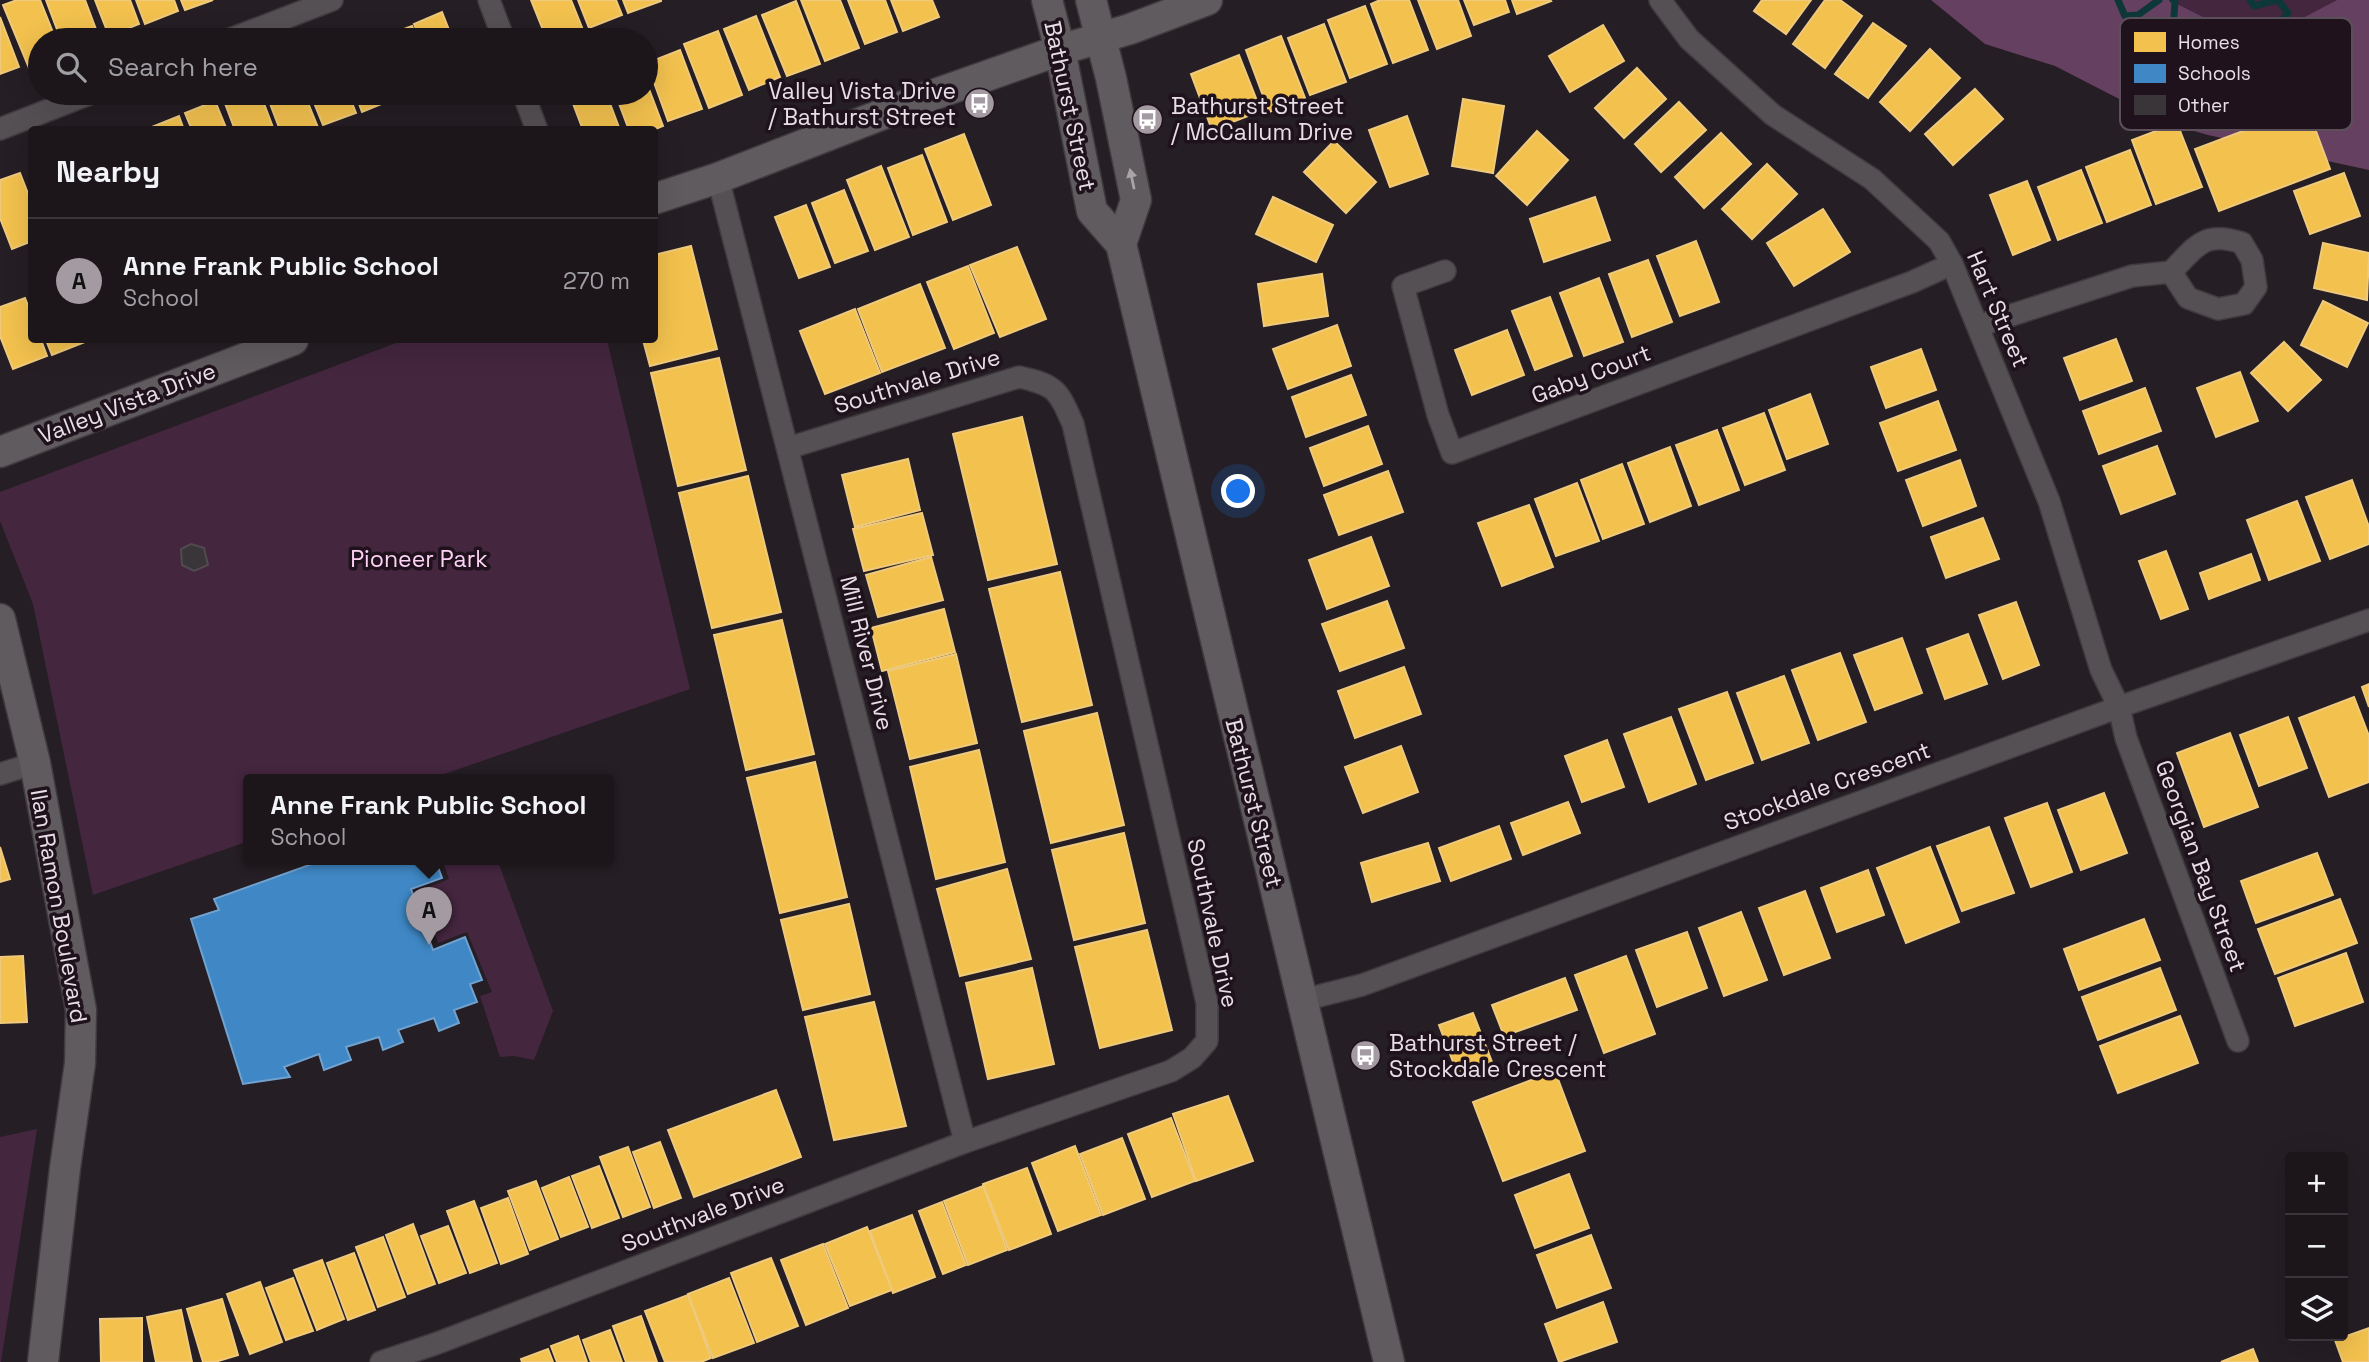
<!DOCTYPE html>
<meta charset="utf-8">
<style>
:root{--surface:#1c161b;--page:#292328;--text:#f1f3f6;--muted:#a09fa3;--line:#3a353a;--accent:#a49ba2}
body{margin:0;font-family:"Space Grotesk",sans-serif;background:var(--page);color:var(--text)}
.controls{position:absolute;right:21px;bottom:21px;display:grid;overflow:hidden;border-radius:7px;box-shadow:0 7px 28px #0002}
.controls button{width:63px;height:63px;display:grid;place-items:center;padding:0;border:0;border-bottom:2px solid var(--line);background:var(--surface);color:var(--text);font:35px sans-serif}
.you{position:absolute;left:1239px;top:492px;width:24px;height:24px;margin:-18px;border:5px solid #fff;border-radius:50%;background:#1a73e8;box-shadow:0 0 0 10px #1a73e833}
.badge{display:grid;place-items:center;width:46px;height:46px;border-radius:50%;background:var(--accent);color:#111;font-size:23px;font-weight:700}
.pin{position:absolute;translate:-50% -58px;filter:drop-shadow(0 2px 4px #0008)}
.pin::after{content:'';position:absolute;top:37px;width:24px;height:21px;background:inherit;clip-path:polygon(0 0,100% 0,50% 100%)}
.popup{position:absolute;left:243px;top:774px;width:371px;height:91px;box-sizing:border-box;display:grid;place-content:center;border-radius:7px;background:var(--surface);filter:drop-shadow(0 2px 5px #0005);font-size:23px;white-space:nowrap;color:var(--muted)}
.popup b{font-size:26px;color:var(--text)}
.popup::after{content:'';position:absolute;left:50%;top:100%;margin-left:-14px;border:14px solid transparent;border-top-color:var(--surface)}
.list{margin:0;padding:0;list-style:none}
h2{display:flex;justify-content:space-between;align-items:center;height:91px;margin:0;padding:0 28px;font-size:30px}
h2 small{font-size:23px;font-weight:400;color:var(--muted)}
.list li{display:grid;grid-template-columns:46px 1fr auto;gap:21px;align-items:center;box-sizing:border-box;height:126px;padding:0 28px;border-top:2px solid var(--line)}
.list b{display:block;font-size:26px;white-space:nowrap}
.list p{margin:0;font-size:23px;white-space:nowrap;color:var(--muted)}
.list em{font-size:23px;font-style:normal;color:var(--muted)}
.icon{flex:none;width:38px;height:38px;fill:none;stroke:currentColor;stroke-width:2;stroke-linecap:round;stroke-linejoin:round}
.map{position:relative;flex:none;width:2369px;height:1362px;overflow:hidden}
.search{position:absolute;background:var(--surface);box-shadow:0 7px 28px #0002;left:28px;top:28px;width:630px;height:77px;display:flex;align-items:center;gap:18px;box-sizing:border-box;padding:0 24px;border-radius:38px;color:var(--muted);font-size:26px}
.panel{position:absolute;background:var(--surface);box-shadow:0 7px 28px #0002;left:28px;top:126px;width:630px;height:217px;border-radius:7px}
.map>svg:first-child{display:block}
</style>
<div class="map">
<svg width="2369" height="1362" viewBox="0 0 2369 1362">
<rect width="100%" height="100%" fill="#251e24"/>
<!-- green -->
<g fill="#44263f">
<path d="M2169,0H2337L2255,43Z"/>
<path d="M404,340H607L690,689L430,779H249V841L93,895L33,604L0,521V492Z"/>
<path d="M442,859H497L553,1011L534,1060L514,1056L500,1057L480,996L492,992L467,932L438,943L419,891L449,879Z"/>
<path d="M37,1129L1,1362H0V1137Z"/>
</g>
<!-- forest -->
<path fill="#664060" d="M1931,0H2169L2255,43L2337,0H2369V170L2208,135L2166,123L2055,66L1985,44Z"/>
<!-- homes -->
<g fill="#f2c14e" stroke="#efca7c" stroke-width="2">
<path d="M17,0H40L56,40H40V64L29,68L3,5Z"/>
<path d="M46,0H85L100,40H61Z"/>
<path d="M95,0H130L139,24L109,36Z"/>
<path d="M136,0H174L178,11L145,24Z"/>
<path d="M181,0H213L185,10Z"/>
<path d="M531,0H571L583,30L558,40H547Z"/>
<path d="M578,0H616L622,15L589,28Z"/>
<path d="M623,0H661V1L628,13Z"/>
<path d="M801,0H840L859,48L825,61Z"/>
<path d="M848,0H885L897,32L865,44Z"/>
<path d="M891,0H932L939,17L903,31Z"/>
<path d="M1380,0H1409L1428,50L1393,63L1371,4Z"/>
<path d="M1418,0H1458L1471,36L1437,49Z"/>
<path d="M1464,0H1505L1509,12L1474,25Z"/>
<path d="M1512,0H1550L1551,1L1517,14Z"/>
<path d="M1762,0H1811L1786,34L1754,11Z"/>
<path d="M1825,0H1840L1862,16L1825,68L1793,44Z"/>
<path d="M796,1L820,64L787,76L762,15Z"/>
<path d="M1365,6L1387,64L1350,78L1328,20Z"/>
<path d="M442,12L453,40H421L414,24Z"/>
<path d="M756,16L780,77L749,90L724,29Z"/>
<path d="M0,17L19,67L0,74Z"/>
<path d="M1873,23L1906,46L1868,98L1835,74Z"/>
<path d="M1324,24L1346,82L1310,95L1288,38Z"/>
<path d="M1603,25L1624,61L1570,92L1549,56Z"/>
<path d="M412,26L418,40H380L379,38Z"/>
<path d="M718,31L742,95L709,108L684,44Z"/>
<path d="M1281,36L1305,98L1269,112L1246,50Z"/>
<path d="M1930,49L1960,78L1910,131L1880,102Z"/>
<path d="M680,50L702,109L668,121L647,63Z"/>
<path d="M1239,55L1261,111L1212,130L1191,74Z"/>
<path d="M1637,68L1666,99L1624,138L1595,108Z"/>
<path d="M646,81L663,126L653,130H629L615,93H646Z"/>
<path d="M1975,89L2003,119L1953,165L1925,134Z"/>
<path d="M238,93H260L274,130H235L223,98Z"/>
<path d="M266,93H304L319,130H280Z"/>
<path d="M310,93H348L356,113L323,125Z"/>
<path d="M355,93H393L396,98L362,112Z"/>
<path d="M569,93H606L620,130H583Z"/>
<path d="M1463,99L1504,106L1493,173L1452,166Z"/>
<path d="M215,101L227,130H192L185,113Z"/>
<path d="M1679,102L1706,130L1661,172L1635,144Z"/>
<path d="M2307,107L2330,169L2219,211L2195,149Z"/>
<path d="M179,116L184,130H147V129Z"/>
<path d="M1407,116L1428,174L1390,187L1369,130Z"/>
<path d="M2177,123L2202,187L2156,204L2132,140Z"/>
<path d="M1537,131L1568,160L1527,205L1496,176Z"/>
<path d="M1721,133L1751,164L1704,208L1675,177Z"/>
<path d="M964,134L991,205L953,220L925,149Z"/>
<path d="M1334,141L1376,182L1346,213L1304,172Z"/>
<path d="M2130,150L2151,205L2107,222L2086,167Z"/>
<path d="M922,155L947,222L913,235L888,168Z"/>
<path d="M1767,164L1797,194L1752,239L1722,209Z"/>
<path d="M881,166L909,237L875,250L847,180Z"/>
<path d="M2081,170L2102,223L2058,240L2038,187Z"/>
<path d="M20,173L32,204V241L12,249L0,218V180Z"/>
<path d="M2344,173L2360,216L2310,234L2294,191Z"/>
<path d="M2027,181L2050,240L2013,255L1990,195Z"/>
<path d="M844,190L868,251L835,263L812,203Z"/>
<path d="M1273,197L1333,225L1316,262L1256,234Z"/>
<path d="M1595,197L1610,240L1544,262L1530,219Z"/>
<path d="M806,205L830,267L799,278L775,217Z"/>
<path d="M1823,209L1850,252L1794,286L1767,243Z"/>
<path d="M1696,241L1719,302L1680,316L1657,256Z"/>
<path d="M2323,243L2369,253L2367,300L2314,288Z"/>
<path d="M691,246L717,349L650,366L643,340H654V255Z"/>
<path d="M1017,247L1046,319L1000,337L970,265Z"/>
<path d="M1648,260L1672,322L1632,337L1609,274Z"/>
<path d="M968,266L994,333L954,349L927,282Z"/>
<path d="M1322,274L1328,316L1264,326L1258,284Z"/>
<path d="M1599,278L1623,342L1584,356L1560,293Z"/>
<path d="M920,284L945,348L882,372L858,309Z"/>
<path d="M1550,297L1572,356L1535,370L1512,311Z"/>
<path d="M25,298L32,316V340H41L47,356L13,369L0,336V307Z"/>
<path d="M2323,301L2368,323L2347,367L2301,345Z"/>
<path d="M855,309L880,373L825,394L800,331Z"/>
<path d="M1337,325L1351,366L1288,389L1273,349Z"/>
<path d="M1507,330L1524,375L1472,395L1455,350Z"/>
<path d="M2116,339L2132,381L2080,400L2064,358Z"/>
<path d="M46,340H84L85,342L52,355Z"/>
<path d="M2284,342L2321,380L2288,411L2251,373Z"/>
<path d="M1921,349L1936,390L1886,408L1871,367Z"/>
<path d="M719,358L746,470L678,486L651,373Z"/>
<path d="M2240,372L2258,421L2216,437L2197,388Z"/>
<path d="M1351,375L1366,415L1306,437L1292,397Z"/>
<path d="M2145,388L2161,431L2099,454L2083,411Z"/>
<path d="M1810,394L1828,444L1787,459L1769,410Z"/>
<path d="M1938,401L1956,450L1898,471L1880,423Z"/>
<path d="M1764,413L1785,470L1745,485L1723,428Z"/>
<path d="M1022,417L1057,564L988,580L953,434Z"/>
<path d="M1368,426L1382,464L1324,486L1310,448Z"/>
<path d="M1717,430L1739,490L1699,505L1676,445Z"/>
<path d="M2157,446L2175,494L2121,514L2103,466Z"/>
<path d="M1670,447L1691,506L1650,522L1628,463Z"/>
<path d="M908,459L920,510L855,527L842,475Z"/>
<path d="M1960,460L1976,506L1923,526L1906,480Z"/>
<path d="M1622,464L1644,524L1603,539L1581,480Z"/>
<path d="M1388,471L1403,512L1339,535L1324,495Z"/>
<path d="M748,476L781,612L712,628L679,493Z"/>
<path d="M2352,480L2369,527V544L2330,559L2306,497Z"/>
<path d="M1577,483L1599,541L1556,556L1535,499Z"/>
<path d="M2297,501L2320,561L2269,580L2247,520Z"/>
<path d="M1529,505L1553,567L1502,586L1478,523Z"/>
<path d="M922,513L933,555L864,571L853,529Z"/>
<path d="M1983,518L1999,559L1946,578L1931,537Z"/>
<path d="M1371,537L1389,586L1327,609L1309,560Z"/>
<path d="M2166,551L2188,609L2161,619L2139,561Z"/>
<path d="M2251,554L2260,580L2209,599L2200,573Z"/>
<path d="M931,557L943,600L878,617L866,575Z"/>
<path d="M1060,572L1092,705L1022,722L989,589Z"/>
<path d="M1387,601L1404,648L1340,671L1322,624Z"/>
<path d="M2016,602L2039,665L2003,679L1979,615Z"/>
<path d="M944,609L955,652L882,671L871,628Z"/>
<path d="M782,620L814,754L746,770L714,635Z"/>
<path d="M1968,634L1987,684L1945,699L1927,649Z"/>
<path d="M1902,638L1922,693L1875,710L1854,655Z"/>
<path d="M1840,653L1866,722L1818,740L1792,670Z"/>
<path d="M956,654L977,743L910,759L888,671Z"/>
<path d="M1404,667L1421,714L1355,738L1338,691Z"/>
<path d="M1784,676L1809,743L1762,760L1737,693Z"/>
<path d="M2369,684V707L2362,687Z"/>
<path d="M1727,692L1753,763L1706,780L1679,709Z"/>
<path d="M2354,697L2369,736V782L2329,797L2299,718Z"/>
<path d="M1097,713L1124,825L1051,843L1024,731Z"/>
<path d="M1671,717L1696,784L1649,802L1624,734Z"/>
<path d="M2288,717L2307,768L2259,786L2240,735Z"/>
<path d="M2230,733L2258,807L2204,827L2177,753Z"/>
<path d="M1607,740L1624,787L1582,802L1565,756Z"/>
<path d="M1401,746L1418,792L1363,813L1345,767Z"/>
<path d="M979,750L1005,862L936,879L910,767Z"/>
<path d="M815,762L847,897L780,913L747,778Z"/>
<path d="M2104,793L2127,853L2081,870L2058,810Z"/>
<path d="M1568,802L1580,833L1523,855L1511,823Z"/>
<path d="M2047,803L2072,872L2031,887L2005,818Z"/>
<path d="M1499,826L1511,859L1451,881L1439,848Z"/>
<path d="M1989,827L2014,893L1962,911L1937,846Z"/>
<path d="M1124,833L1145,923L1074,940L1052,850Z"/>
<path d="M1428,843L1440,881L1372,902L1361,863Z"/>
<path d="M0,847L10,879L0,882Z"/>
<path d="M1930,847L1959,922L1906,943L1877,868Z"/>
<path d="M2317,853L2333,895L2256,923L2241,881Z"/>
<path d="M1007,869L1031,959L960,976L937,889Z"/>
<path d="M1868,870L1884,915L1837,932L1821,888Z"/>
<path d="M1805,891L1830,958L1784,975L1759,908Z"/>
<path d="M2340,899L2357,943L2275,974L2258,929Z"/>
<path d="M849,904L870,994L803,1010L781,920Z"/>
<path d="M1741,912L1767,980L1724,996L1699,928Z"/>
<path d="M2144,919L2160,960L2079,990L2064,949Z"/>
<path d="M1147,930L1172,1030L1100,1048L1075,947Z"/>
<path d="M1687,932L1707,988L1657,1007L1636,950Z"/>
<path d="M2346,953L2363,1002L2295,1026L2278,978Z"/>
<path d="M23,956L27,1022L0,1023V957Z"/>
<path d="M1626,956L1655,1034L1604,1053L1575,975Z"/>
<path d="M1032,968L1054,1064L988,1079L966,983Z"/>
<path d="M2160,968L2176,1010L2098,1040L2082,997Z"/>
<path d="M1565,978L1577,1010L1504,1036L1492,1005Z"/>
<path d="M874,1002L906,1126L834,1140L805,1017Z"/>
<path d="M1473,1013L1492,1062L1458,1075L1439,1025Z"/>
<path d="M2180,1016L2198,1063L2118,1093L2100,1046Z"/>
<path d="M1555,1071L1585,1151L1503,1181L1473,1102Z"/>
<path d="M776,1090L801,1157L694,1197L668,1130Z"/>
<path d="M1228,1096L1253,1161L1196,1181L1173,1114Z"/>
<path d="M1171,1118L1195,1181L1152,1197L1128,1134Z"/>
<path d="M1122,1138L1145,1199L1103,1215L1080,1154Z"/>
<path d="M660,1142L681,1198L654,1208L633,1152Z"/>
<path d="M1075,1146L1101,1215L1058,1231L1032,1163Z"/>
<path d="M628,1147L650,1207L623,1217L600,1157Z"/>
<path d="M599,1166L619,1218L592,1228L572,1176Z"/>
<path d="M1027,1168L1051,1234L1009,1250L983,1184Z"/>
<path d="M1569,1174L1589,1228L1535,1248L1515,1195Z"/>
<path d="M569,1177L588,1227L561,1237L542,1188Z"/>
<path d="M536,1181L558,1239L530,1250L508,1191Z"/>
<path d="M983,1186L1007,1250L968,1265L944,1201Z"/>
<path d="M508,1198L528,1254L501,1264L481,1208Z"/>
<path d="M474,1201L497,1263L470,1273L447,1211Z"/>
<path d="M942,1202L966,1265L943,1274L919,1211Z"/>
<path d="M912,1215L935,1277L893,1293L870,1231Z"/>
<path d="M413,1224L435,1284L408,1294L386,1235Z"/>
<path d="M448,1226L466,1273L439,1283L421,1236Z"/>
<path d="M867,1227L892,1290L850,1306L825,1244Z"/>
<path d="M1591,1235L1611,1288L1557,1308L1537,1255Z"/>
<path d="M383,1237L405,1297L378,1307L356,1247Z"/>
<path d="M823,1244L848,1308L806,1325L781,1260Z"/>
<path d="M354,1253L375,1310L348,1320L327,1263Z"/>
<path d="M771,1258L798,1326L757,1342L731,1273Z"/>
<path d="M322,1260L344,1319L317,1330L294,1270Z"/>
<path d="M293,1278L313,1331L286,1340L266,1288Z"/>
<path d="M729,1278L754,1343L713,1358L688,1294Z"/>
<path d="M260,1282L282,1342L250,1354L227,1294Z"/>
<path d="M688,1295L711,1358L701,1362H665L645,1311Z"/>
<path d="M222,1299L238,1355L215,1362H203L187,1309Z"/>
<path d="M1603,1302L1617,1342L1559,1362L1545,1324Z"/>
<path d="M181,1310L192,1362H156L147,1317Z"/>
<path d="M641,1316L657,1362H626L613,1326Z"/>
<path d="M142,1318V1362H101L100,1319Z"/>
<path d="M2369,1328V1362H2343L2335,1340Z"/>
<path d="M610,1330L622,1362H591L583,1340Z"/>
<path d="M578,1336L587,1362H557L551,1346Z"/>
<path d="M548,1349L553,1362H522L521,1359Z"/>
<path d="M2253,1349L2258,1362H2221Z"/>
</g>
<!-- schools -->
<path fill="#3f88c5" stroke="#72a2cf" stroke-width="2" d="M326,859H435L442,878L411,889L433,950L465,937L482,980L470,984L477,1002L454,1010L459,1023L439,1031L434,1018L398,1030L403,1042L383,1050L379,1037L346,1047L351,1060L324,1070L319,1054L284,1067L290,1077L243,1084L191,919L219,910L214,899Z"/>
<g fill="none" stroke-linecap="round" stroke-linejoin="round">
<!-- stream -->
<g stroke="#0e373a" stroke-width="7">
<path d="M2118,0L2125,16L2138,15L2159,0"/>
<path d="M2173,0L2175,2L2172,42L2193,60L2235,55L2258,47L2288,13L2278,0"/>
<path d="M2250,0L2254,6L2277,0"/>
</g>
</g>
<!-- building -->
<path fill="#3a3539" stroke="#514b50" stroke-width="2" d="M191,544L204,548L208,565L194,571L182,565L181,549Z"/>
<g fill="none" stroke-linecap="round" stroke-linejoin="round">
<defs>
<g id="street">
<path d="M489,0L504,40"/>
<path d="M1660,0L1689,39L1773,115L1872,179L1939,241L1952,264L2049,501L2101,670L2119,707L2126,738L2238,1041"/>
<path d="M228,40L332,0"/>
<path d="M523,93L537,130"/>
<path d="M0,129L92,93"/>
<path d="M718,178L965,1142"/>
<path d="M1445,271L1403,286L1438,415L1452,453L1912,282L1952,264"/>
<path d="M1978,326L2132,276L2171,272L2188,298L2218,309L2244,304L2256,287L2252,260L2242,243C2203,230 2196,247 2171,272"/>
<path d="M0,774L35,763"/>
<path d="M1303,1000L1362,985L2119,707L2369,620"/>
<path d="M381,1362L435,1344L965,1142L1171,1071L1192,1058L1207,1041V1003L1073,424C1058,390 1056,385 1019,377L788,448"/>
</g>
<g id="secondary">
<path d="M1047,0L1060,50L1092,211L1121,244L1389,1362"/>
<path d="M1091,0L1111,78L1136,200L1121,244"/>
<path d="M654,199L718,178L927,97L1060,50L1130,29L1207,0"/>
<path d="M0,452L293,340"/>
<path d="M0,619L35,763L81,1010L80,1063L65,1168L43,1362"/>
</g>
</defs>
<!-- street casing -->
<use href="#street" stroke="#3f3a3e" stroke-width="24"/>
<!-- secondary casing -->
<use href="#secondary" stroke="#3f3a3e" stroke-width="33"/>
<!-- street -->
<use href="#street" stroke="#545053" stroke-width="21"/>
<!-- secondary -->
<use href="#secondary" stroke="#5f5b5e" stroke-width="30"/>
</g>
<!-- one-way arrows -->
<defs><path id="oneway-solid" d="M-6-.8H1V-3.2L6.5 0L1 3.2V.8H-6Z" transform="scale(1.75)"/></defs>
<use fill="#aaa4a9" href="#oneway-solid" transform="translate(1132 179) rotate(-102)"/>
<!-- icons -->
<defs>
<symbol id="bus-disc" viewBox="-11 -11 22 22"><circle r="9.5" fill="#a49ba2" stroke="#1f121c"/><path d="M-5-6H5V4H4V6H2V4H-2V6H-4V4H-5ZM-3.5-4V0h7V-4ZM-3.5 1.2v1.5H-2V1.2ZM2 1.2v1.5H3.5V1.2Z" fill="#fff"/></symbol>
</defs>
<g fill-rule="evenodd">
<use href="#bus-disc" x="962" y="86" width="35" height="35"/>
<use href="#bus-disc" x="1130" y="102" width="35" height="35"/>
<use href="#bus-disc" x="1348" y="1038" width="35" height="35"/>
</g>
<g text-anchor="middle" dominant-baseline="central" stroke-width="7" stroke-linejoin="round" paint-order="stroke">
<!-- poi labels -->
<g font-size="23" fill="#e8dfe6" stroke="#1f121c" text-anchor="start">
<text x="956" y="91" text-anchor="end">Valley Vista Drive<tspan x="956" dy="26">/ Bathurst Street</tspan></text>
<text x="1171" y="106">Bathurst Street<tspan x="1171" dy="26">/ McCallum Drive</tspan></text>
<text x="1389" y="1043">Bathurst Street /<tspan x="1389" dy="26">Stockdale Crescent</tspan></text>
</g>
<!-- street labels -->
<g font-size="23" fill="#e8dfe6" stroke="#1f121c">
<text transform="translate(1070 106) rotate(78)">Bathurst Street</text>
<text transform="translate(1998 309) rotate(67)">Hart Street</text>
<text transform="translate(1591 374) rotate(-21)">Gaby Court</text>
<text transform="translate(917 381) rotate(-17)">Southvale Drive</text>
<text transform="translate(127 403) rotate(-21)">Valley Vista Drive</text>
<text transform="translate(867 653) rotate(76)">Mill River Drive</text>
<text transform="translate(1827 786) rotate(-20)">Stockdale Crescent</text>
<text transform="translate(1254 803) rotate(76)">Bathurst Street</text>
<text transform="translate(2201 866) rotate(70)">Georgian Bay Street</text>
<text transform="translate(59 906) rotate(80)">Ilan Ramon Boulevard</text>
<text transform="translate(1213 923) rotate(78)">Southvale Drive</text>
<text transform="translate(703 1214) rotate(-21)">Southvale Drive</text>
</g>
<!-- park labels -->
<g font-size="23" fill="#fdd2f5" stroke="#1f121c">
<text x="419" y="559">Pioneer Park</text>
</g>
</g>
<!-- legend -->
<rect x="2120" y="18" width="232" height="112" rx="10" fill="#1f121c" stroke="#5b5059" stroke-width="2"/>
<rect x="2134" y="32" width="32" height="20" fill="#f2c14e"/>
<rect x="2134" y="64" width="32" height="19" fill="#3f88c5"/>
<rect x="2134" y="95" width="32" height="20" fill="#3a3539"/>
<g font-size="19" fill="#e8dfe6">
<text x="2178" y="49">Homes</text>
<text x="2178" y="80">Schools</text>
<text x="2178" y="112">Other</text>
</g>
</svg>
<div class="controls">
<button>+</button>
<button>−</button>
<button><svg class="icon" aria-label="layers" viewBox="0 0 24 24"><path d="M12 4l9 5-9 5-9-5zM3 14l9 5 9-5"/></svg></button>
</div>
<div class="you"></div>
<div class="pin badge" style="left:429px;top:945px">A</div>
<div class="popup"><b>Anne Frank Public School</b>School</div>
<div class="search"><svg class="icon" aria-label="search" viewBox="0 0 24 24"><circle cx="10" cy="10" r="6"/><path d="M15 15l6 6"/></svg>Search here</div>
<section class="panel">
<h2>Nearby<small></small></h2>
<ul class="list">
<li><span class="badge">A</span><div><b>Anne Frank Public School</b><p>School</p></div><em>270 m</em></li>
</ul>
</section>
</div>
